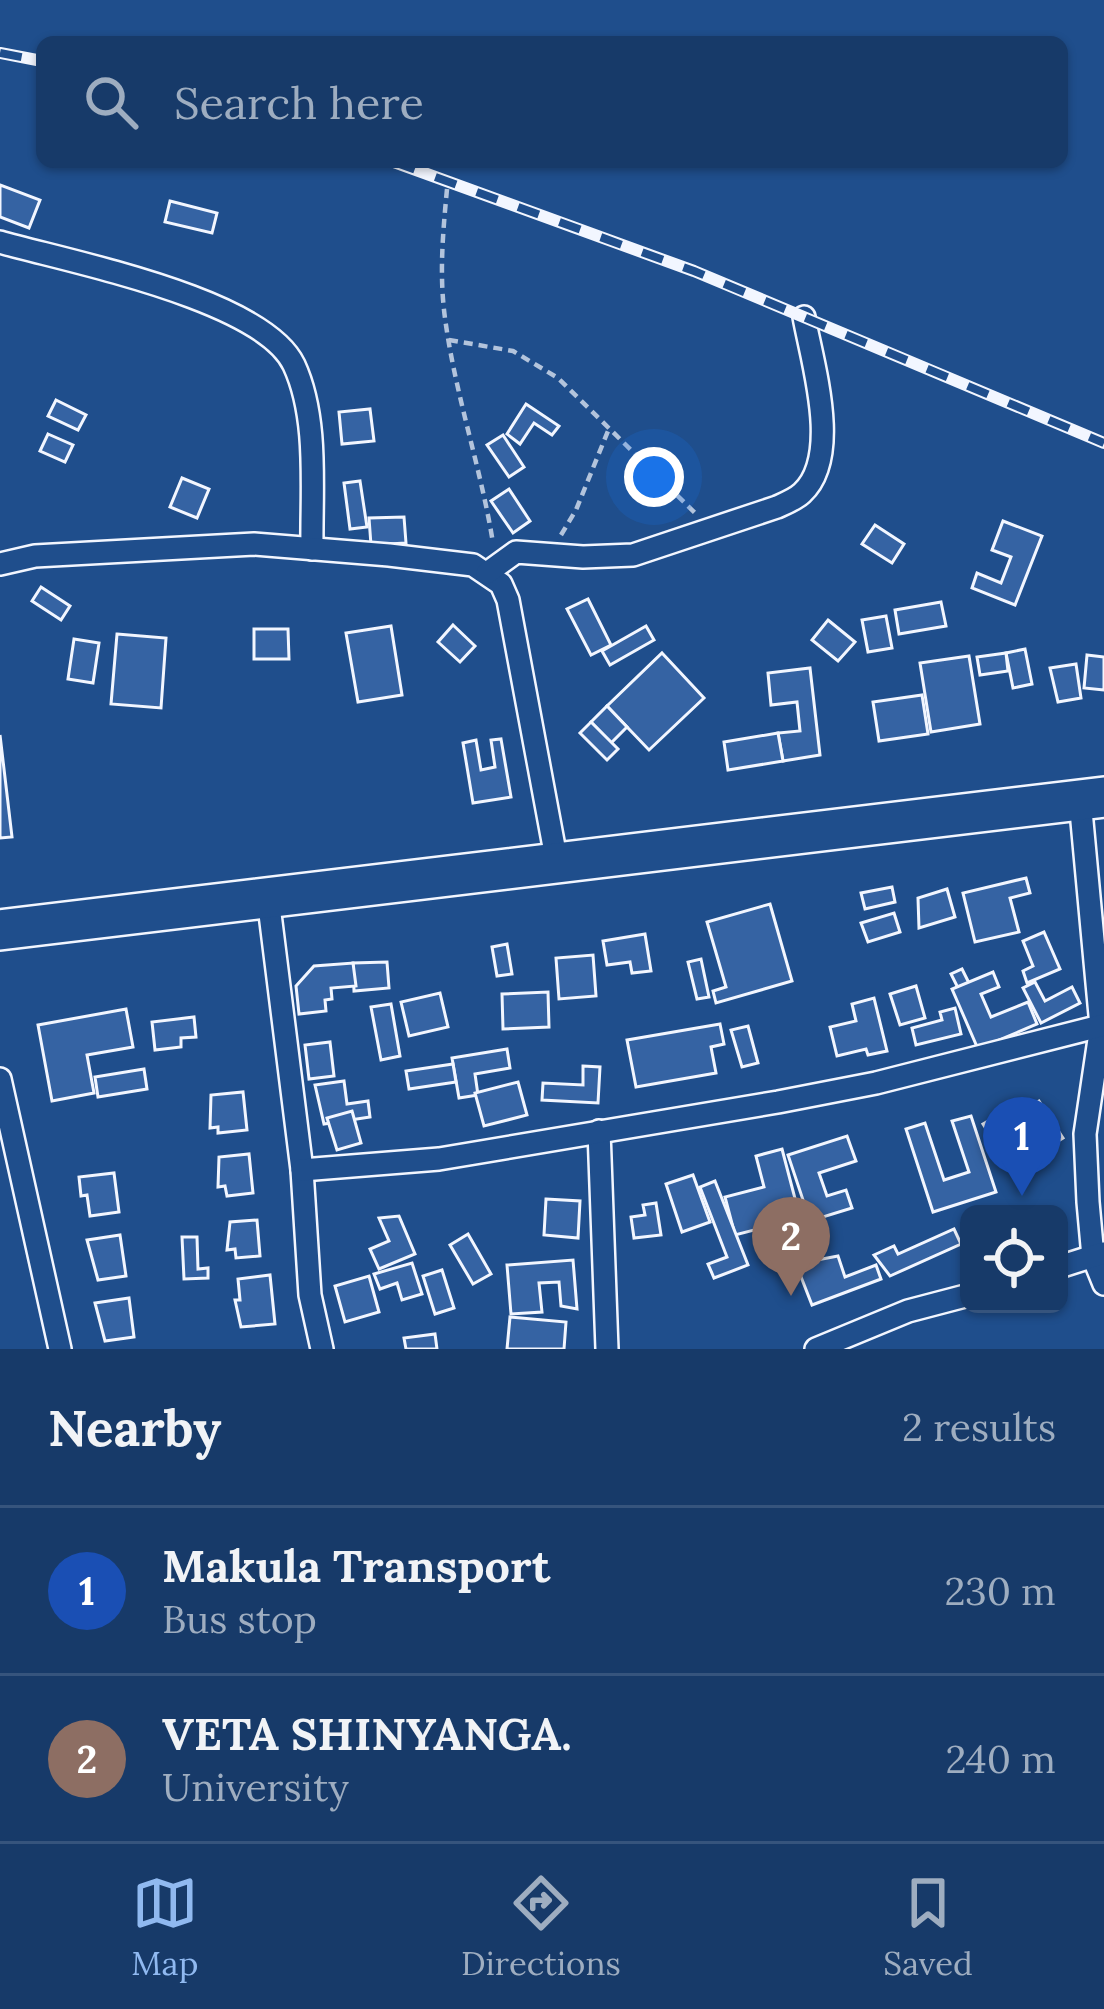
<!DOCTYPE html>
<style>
:root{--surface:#173a69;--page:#20416f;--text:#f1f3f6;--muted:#9eadc0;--line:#36547d;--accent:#90b9f0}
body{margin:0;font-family:Lora,serif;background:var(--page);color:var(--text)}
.controls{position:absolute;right:36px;bottom:36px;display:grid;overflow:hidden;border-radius:18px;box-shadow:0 3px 9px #0004}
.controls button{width:108px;height:108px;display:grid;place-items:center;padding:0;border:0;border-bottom:3px solid var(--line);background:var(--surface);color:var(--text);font:60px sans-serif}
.you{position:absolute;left:654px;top:477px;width:42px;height:42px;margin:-30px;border:9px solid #fff;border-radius:50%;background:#1a73e8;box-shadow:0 0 0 18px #1a73e833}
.badge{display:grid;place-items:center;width:78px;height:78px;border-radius:50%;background:var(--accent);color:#fff;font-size:39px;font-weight:700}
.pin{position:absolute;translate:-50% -99px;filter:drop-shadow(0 3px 6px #0008)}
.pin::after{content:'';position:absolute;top:63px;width:42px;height:36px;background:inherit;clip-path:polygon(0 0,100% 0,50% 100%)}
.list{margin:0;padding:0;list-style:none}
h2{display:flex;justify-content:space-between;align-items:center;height:156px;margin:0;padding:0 48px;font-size:51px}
h2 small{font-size:39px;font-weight:400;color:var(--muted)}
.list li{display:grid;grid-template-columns:78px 1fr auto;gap:36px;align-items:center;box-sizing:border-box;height:168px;padding:0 48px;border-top:3px solid var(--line)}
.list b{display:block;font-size:45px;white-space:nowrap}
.list p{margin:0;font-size:39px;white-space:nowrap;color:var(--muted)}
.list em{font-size:39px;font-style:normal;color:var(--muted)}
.icon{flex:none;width:66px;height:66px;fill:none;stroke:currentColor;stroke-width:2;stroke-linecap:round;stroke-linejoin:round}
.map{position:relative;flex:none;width:1104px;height:1349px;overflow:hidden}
.search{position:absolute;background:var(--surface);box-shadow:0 3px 9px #0004;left:36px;right:36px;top:36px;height:132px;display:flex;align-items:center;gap:30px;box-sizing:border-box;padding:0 42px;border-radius:18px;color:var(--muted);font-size:45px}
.sheet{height:492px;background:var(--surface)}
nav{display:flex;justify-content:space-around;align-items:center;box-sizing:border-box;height:168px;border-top:3px solid var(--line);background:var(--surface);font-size:33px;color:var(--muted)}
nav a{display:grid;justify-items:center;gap:6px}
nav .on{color:var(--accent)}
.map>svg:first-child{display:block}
</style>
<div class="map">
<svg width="1104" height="1349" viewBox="0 0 1104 1349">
<rect width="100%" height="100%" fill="#1f4e8c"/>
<!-- building -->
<g fill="#3563a3" stroke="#f2f6ff" stroke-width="3">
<path d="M0,185L40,200L29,228L0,217Z"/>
<path d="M170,201L217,213L212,233L165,222Z"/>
<path d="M56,400L86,415L78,430L48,416Z"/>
<path d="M526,404L559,426L552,435L534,423L520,444L507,434Z"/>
<path d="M370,409L374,441L342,444L339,412Z"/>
<path d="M48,434L73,445L65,462L40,451Z"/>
<path d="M503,435L524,467L509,477L487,445Z"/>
<path d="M182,478L209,489L197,518L170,507Z"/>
<path d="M360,481L367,527L350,529L344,483Z"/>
<path d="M509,489L530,521L513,533L491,501Z"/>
<path d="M404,517L406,543L371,545L369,518Z"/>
<path d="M1003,521L1042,536L1015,605L972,588L977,573L1001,583L1011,557L992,550Z"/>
<path d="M875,525L904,544L892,563L862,544Z"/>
<path d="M41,587L70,606L61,620L32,601Z"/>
<path d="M588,599L611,645L591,655L567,609Z"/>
<path d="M941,602L946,626L899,634L895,610Z"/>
<path d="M886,616L892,648L868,652L862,620Z"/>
<path d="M828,620L855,642L838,661L812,640Z"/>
<path d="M453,625L475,646L460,662L438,642Z"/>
<path d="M391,626L402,695L358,702L346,633Z"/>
<path d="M646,626L654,640L610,665L602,651Z"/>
<path d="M254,629H288L289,659H254Z"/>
<path d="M117,634L166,638L161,708L111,704Z"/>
<path d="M74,639L99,643L93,683L68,679Z"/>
<path d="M1025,649L1032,684L1013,688L1006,653Z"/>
<path d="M662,653L704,698L649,750L607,706Z"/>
<path d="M1006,653L1008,671L980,675L977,657Z"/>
<path d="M1087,655L1104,657V690L1084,688Z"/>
<path d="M969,656L980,724L931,732L920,663Z"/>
<path d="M1076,664L1081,698L1058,702L1050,668Z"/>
<path d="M810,668L820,755L783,761L778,733L800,731L797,702L771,705L768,673Z"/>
<path d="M922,695L928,734L879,741L873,702Z"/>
<path d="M607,706L627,727L611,743L591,722Z"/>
<path d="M591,722L618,749L607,760L580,733Z"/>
<path d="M778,733L783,761L728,770L724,742Z"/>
<path d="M0,735L12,837L0,838Z"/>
<path d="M501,739L511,797L473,803L463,743L476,740L481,770L495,767L491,740Z"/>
<path d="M1026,878L1030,893L1010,898L1019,932L975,942L963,893Z"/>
<path d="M892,887L895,902L865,909L861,893Z"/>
<path d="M947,889L955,917L919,928L918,898Z"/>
<path d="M770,904L792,981L716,1003L713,991L726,987L707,922Z"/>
<path d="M894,913L900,932L868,942L861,923Z"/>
<path d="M1044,932L1060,969L1027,983L1023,971L1033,966L1023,941Z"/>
<path d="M645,934L651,971L632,973L630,962L607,965L603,941Z"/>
<path d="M507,944L512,974L497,976L492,947Z"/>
<path d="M593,955L596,996L559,999L556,958Z"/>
<path d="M701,959L709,997L697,999L688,962Z"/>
<path d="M387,962L389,988L354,991L353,963Z"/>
<path d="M353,963L356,986L331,988L332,999L325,1000L326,1011L299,1014L296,986L314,966Z"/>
<path d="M962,969L977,999L966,1004L951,974Z"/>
<path d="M993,972L999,987L981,994L991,1017L1028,1002L1037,1024L978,1049L952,989Z"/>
<path d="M1035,982L1045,1001L1072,987L1080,1003L1041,1023L1023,988Z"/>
<path d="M916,986L925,1018L900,1025L890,994Z"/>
<path d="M548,992L549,1027L503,1029L502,994Z"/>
<path d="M440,993L448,1027L409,1036L401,1002Z"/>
<path d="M874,998L887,1051L868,1055L866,1049L837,1056L830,1027L856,1021L852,1004Z"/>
<path d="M391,1004L400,1056L381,1060L371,1007Z"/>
<path d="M955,1008L961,1034L916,1045L912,1028L942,1020L940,1012Z"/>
<path d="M126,1009L133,1047L87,1055L94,1093L52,1101L38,1025Z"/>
<path d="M194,1017L196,1037L181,1038V1047L155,1050L152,1022Z"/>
<path d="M720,1024L724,1044L711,1047L716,1073L636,1087L627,1040Z"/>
<path d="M748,1026L758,1063L742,1067L731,1030Z"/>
<path d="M330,1042L334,1076L309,1079L305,1045Z"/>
<path d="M507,1049L510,1068L475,1074L478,1095L459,1098L452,1058Z"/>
<path d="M453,1064L456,1082L409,1089L406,1071Z"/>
<path d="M583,1066L600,1067L598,1103L542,1100L543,1083L583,1085Z"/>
<path d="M144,1069L147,1089L98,1097L95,1077Z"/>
<path d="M344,1081L347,1104L368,1101L370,1117L324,1124L315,1085Z"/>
<path d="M518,1082L527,1115L484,1126L475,1093Z"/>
<path d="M243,1092L247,1130L218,1133V1127L210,1128L211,1095Z"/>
<path d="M1039,1101L1063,1138L1012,1170L983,1124L995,1117L1016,1150L1031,1140L1016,1116Z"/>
<path d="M352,1111L361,1143L337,1150L327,1118Z"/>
<path d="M971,1116L996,1192L933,1212L906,1129L925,1123L944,1180L969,1172L952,1121Z"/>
<path d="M847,1136L856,1161L819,1173L827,1196L846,1190L852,1208L810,1221L788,1155Z"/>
<path d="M782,1149L803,1229L789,1237L781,1223L735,1235L725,1197L764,1187L756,1156Z"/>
<path d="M249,1154L253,1193L227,1196L225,1186L218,1187L219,1157Z"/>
<path d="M114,1173L119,1212L90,1216L87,1195L81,1196L79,1177Z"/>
<path d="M693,1175L710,1222L682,1232L666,1184Z"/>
<path d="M715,1181L748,1265L714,1278L708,1264L727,1257L700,1187Z"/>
<path d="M546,1199L580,1201L578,1238L544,1235Z"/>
<path d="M656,1203L661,1235L634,1238L631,1217L645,1215L643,1205Z"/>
<path d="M399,1216L415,1254L379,1269L370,1249L389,1241L379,1218Z"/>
<path d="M257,1220L260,1256L236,1258L235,1249L227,1250L230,1222Z"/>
<path d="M954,1229L961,1244L890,1276L874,1255L894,1246L898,1254Z"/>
<path d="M468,1234L491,1274L473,1284L450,1245Z"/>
<path d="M120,1235L126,1276L98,1280L87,1240Z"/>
<path d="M182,1237H197L198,1269L208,1268V1278L184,1279Z"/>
<path d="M838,1256L845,1277L876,1265L881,1279L812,1305L796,1264Z"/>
<path d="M573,1260L577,1309L561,1306L559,1282L539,1283L542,1312L511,1314L507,1265Z"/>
<path d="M412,1263L422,1294L402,1300L397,1283L380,1289L374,1274Z"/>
<path d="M442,1270L454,1308L435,1314L423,1276Z"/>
<path d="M270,1275L275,1324L241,1327L235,1300H240L238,1279Z"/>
<path d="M369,1276L379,1312L345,1322L335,1286Z"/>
<path d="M129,1298L134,1337L105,1341L95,1303Z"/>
<path d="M510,1317L566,1322L564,1349H507Z"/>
<path d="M435,1334L437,1349H406L404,1338Z"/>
</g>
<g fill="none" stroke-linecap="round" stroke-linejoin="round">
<defs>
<g id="street">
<path d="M0,242C70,262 263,299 294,365C319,419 311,491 312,549"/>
<path d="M0,564L35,556L254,544L389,555L473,565L501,584L508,600L557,863"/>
<path d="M487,573L516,552L583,557L633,555L777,507C786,503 796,499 802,493C842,456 812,362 804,317"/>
<path d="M1080,800L1101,1026L1085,1134L1088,1202L1093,1257L1104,1284"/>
<path d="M268,898L302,1170L310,1295L322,1349"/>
<path d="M0,1079L60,1349"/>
<path d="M599,1131L607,1349"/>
<path d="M302,1170L439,1159L778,1102L876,1083L1104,1025"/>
<path d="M1059,1267L1103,1253"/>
<path d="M816,1349L908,1311L969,1295"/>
</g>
<path id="highway" d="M0,930L1104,797"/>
</defs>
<!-- street casing -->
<use href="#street" stroke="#f2f6ff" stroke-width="26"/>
<!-- highway casing -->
<use href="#highway" stroke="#f2f6ff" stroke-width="44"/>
<!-- path -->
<g stroke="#b3c4dc" stroke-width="4.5" stroke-dasharray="9 6" stroke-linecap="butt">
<path d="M447,189C443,232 439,274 445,318C455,394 481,468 493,543"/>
<path d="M449,340L513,351L558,378L695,513"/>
<path d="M561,535L576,510L608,431"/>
</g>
<!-- street -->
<use href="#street" stroke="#1f4e8c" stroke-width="21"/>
<!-- highway -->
<use href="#highway" stroke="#1f4e8c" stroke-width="39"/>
<defs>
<g id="rail">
<path d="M0,53L42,61"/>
<path d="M394,162L694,271L1104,443"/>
</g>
</defs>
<!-- rail casing -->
<use href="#rail" stroke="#f2f6ff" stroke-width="12"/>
<!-- rail -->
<use href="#rail" stroke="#1f4e8c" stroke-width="8" stroke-dasharray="22" stroke-linecap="butt"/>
</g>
</svg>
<div class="controls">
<button><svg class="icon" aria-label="locate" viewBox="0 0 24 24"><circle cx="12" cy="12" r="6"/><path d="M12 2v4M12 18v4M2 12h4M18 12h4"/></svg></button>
</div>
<div class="you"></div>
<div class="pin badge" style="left:1022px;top:1196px;background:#1a4fb4">1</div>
<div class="pin badge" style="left:791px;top:1296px;background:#8d6e63">2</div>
<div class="search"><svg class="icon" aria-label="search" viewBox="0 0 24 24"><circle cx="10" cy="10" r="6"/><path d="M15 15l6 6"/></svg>Search here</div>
</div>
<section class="sheet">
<h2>Nearby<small>2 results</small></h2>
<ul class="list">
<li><span class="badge" style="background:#1a4fb4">1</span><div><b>Makula Transport</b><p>Bus stop</p></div><em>230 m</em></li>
<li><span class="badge" style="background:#8d6e63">2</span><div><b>VETA SHINYANGA.</b><p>University</p></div><em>240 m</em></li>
</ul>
</section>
<nav>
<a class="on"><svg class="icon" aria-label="map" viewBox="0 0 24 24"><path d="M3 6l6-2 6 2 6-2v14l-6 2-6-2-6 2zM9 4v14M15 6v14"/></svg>Map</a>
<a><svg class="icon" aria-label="directions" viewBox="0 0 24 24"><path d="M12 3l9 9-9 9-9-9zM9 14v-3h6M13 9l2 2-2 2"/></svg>Directions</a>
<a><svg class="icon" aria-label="saved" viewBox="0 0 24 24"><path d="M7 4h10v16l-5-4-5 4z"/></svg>Saved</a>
</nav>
